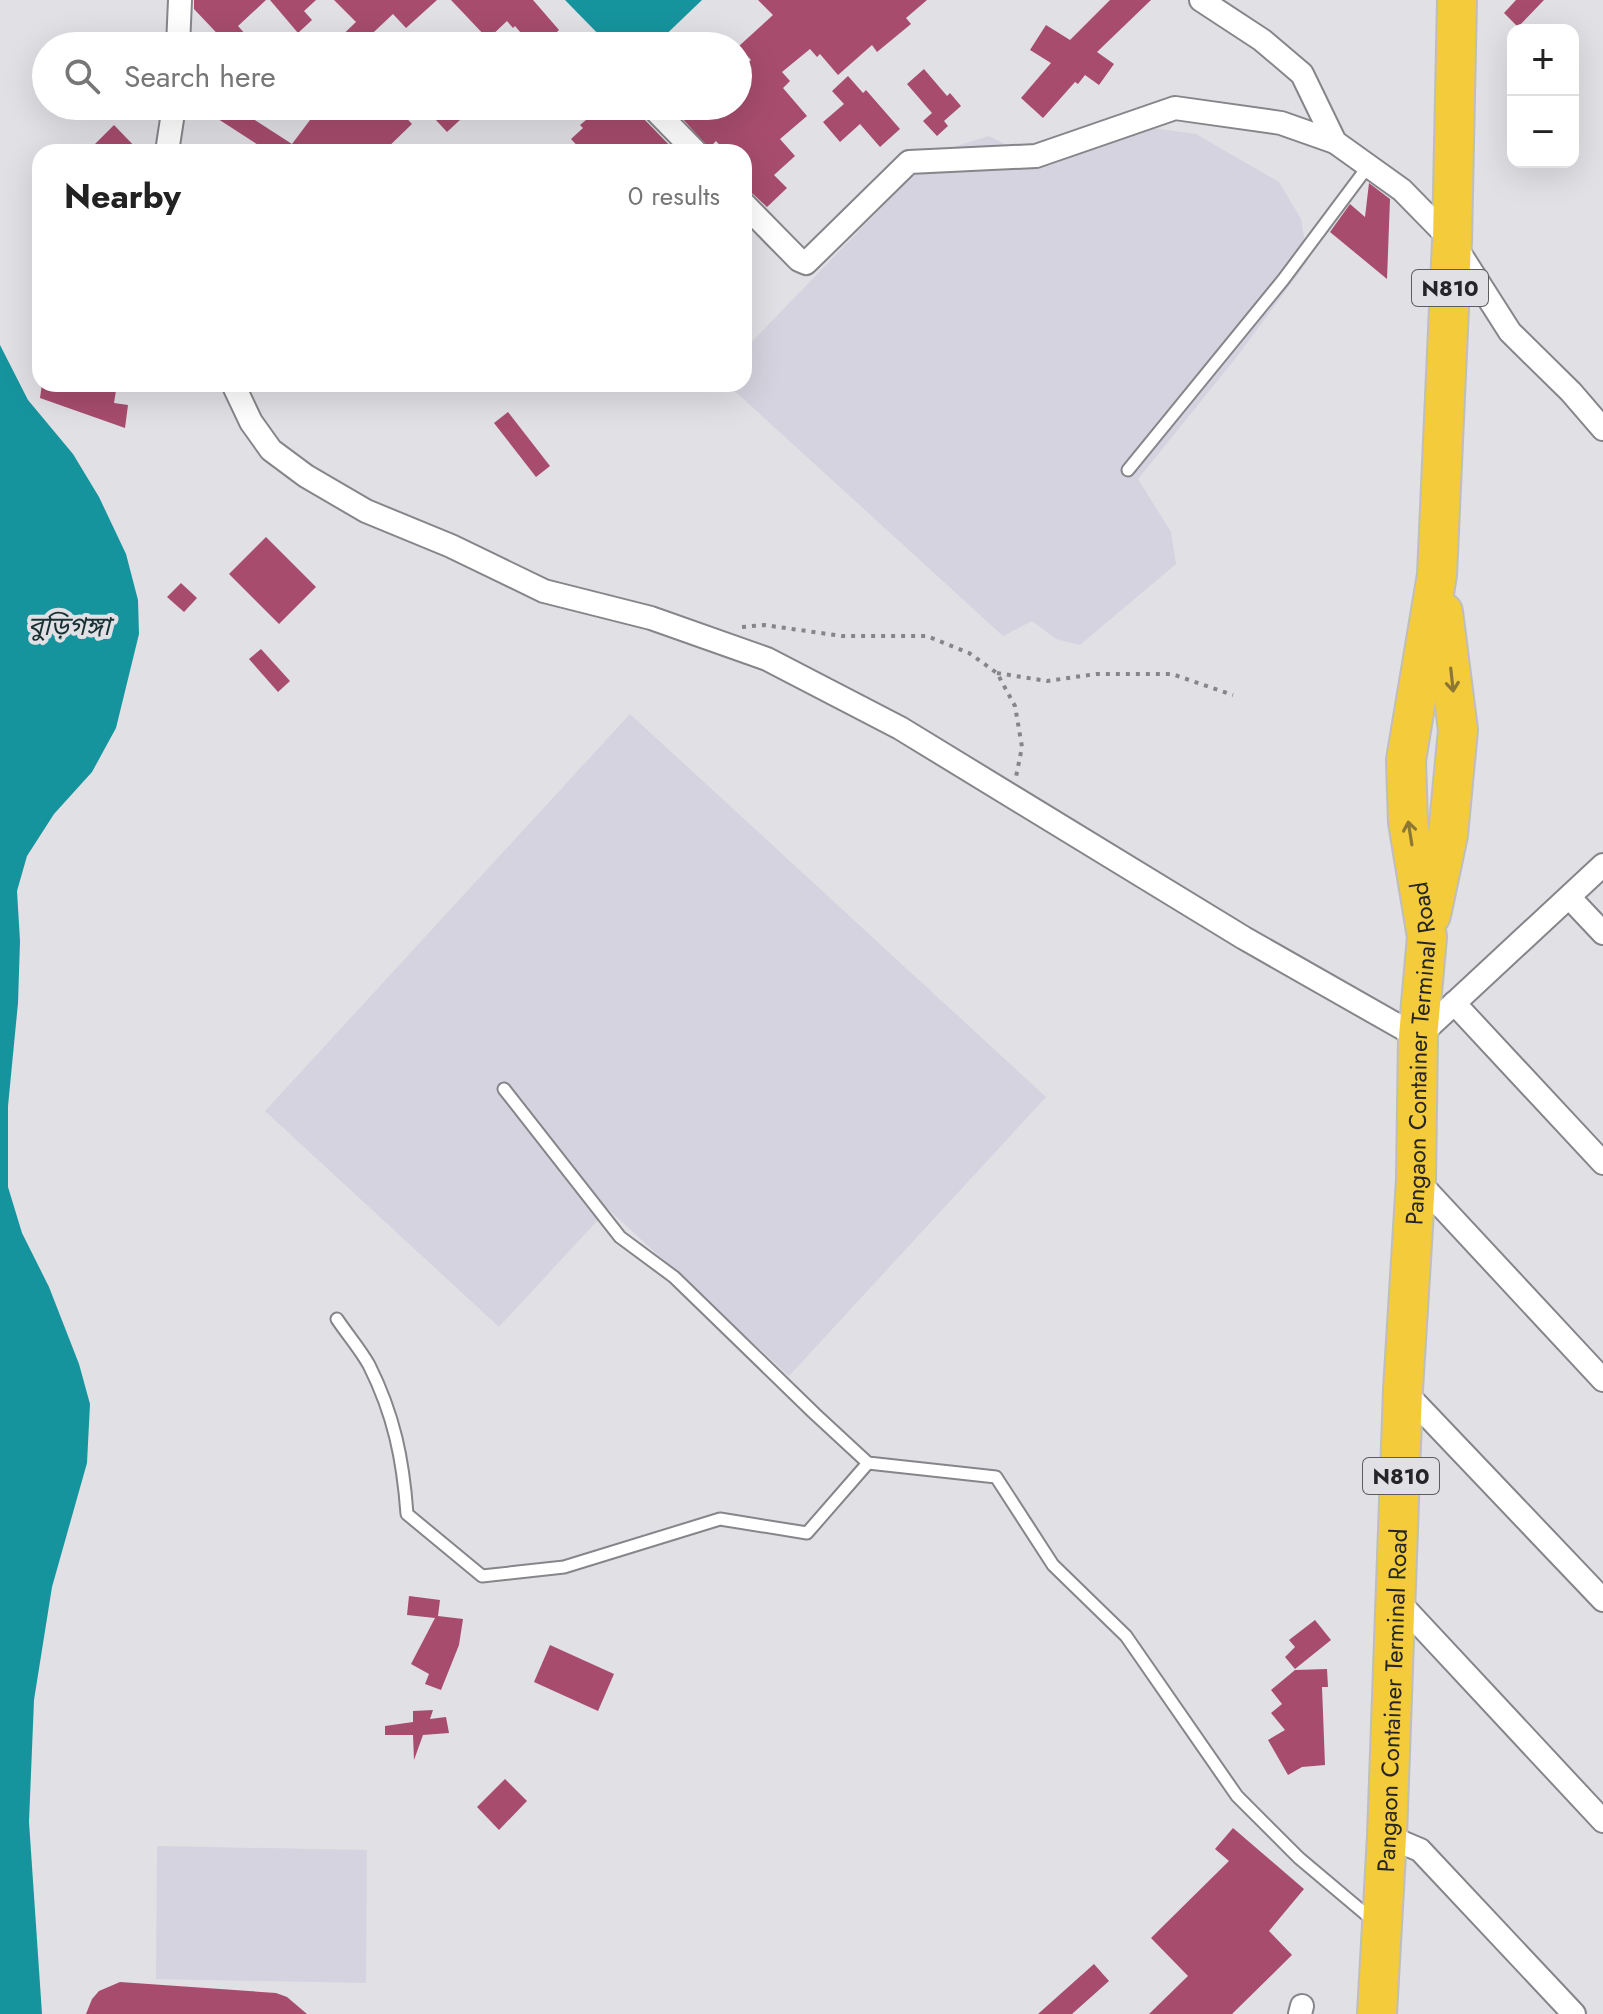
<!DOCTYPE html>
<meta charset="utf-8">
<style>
:root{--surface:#fff;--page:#f6f6f6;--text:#222;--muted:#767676;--line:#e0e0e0}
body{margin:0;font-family:Jost,"Noto Sans Bengali",sans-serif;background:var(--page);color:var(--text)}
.controls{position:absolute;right:24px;top:24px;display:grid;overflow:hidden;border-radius:16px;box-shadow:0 8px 32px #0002}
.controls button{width:72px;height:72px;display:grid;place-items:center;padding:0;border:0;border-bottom:2px solid var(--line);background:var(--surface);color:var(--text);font:40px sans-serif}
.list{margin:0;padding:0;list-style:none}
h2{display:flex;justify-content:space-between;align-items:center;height:104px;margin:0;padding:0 32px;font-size:34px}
h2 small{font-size:26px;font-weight:400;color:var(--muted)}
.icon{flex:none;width:44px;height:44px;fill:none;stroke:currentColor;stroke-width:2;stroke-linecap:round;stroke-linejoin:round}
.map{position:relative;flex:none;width:1603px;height:2014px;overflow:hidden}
.search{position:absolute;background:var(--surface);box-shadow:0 8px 32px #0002;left:32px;top:32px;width:720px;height:88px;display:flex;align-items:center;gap:20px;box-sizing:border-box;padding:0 28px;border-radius:44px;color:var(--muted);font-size:30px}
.panel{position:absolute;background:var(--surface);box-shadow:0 8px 32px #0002;left:32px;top:144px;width:720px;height:248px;border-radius:24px}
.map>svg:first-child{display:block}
</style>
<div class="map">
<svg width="1603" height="2014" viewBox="0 0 1603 2014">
<rect width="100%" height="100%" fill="#e0e0e5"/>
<!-- built -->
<g fill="#d4d3df">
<path d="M1146,127L1196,134L1279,182L1301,219L1308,261L1235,359L1138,479L1171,532L1176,564L1080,645L1056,639L1032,621L1003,636L727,384H744V350L934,153L989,136L1049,166Z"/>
<path d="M630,714L1046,1097L789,1376L608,1209L499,1327L265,1111Z"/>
<path d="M157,1846L367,1850L366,1983L156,1979Z"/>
</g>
<!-- water -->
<g fill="#16949e">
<path d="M565,0H702L654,46H610Z"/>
<path d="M0,345L28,400L73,454L99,497L126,554L138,600L139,634L116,728L92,772L54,814L27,856L17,891L20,941L18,1003L8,1106V1187L22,1233L49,1287L79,1364L90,1404L87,1463L52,1587L34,1700L29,1822L42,2014H0Z"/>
</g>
<!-- building -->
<g fill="#a74c6d">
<path d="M194,0H266L238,26L256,46H229L194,9Z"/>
<path d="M270,0H316L304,11L312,20L298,33Z"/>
<path d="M334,0H437L406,28L393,14L359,46H331L356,22Z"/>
<path d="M451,0H533L559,30L542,46H532L515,26L513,28L507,21L488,39Z"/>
<path d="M758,0H927L906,18L911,24L877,52L872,45L838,75L820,54L817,57L810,49L782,72L790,81L783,88L807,116L780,139L795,156L774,175L787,188L767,207L753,194L744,190V152H726L716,141L709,148L671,106H738V72L751,60L739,46L773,15Z"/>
<path d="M1110,0H1151L1097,52L1114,64L1099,85L1085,75L1078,84L1075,82L1043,118L1021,98L1051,63L1030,50L1046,25L1070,40Z"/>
<path d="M1516,0H1544L1518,27L1504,13Z"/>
<path d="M924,69L947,96L950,93L961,106L944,121L948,126L937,136L923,121L932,113L907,84Z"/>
<path d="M848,76L863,93L866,90L900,129L880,147L860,124L840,142L823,122L844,104L832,91Z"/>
<path d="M198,106H233L292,144L313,116L305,106H395L412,124L383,152H269Z"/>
<path d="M450,106H475L447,132L435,119Z"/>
<path d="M607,106H638L642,117L676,152H583L571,139L583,128L580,125L592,115L594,118Z"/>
<path d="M114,125L140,152H87Z"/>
<path d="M1369,183L1390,199L1387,279L1330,232L1350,204L1365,217Z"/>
<path d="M42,384H117L114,403L128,405L125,428L40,398Z"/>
<path d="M508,412L550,466L536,477L494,423Z"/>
<path d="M266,537L316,587L279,624L229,574Z"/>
<path d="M181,583L197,598L184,612L167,597Z"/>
<path d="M261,649L290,681L278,692L249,659Z"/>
<path d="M409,1596L440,1600L438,1616L463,1619L459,1645L441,1690L425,1684L429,1674L411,1664L435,1618L407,1615Z"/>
<path d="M1315,1620L1331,1640L1295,1669L1285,1657L1295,1647L1289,1640Z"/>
<path d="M550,1645L614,1674L598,1711L534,1682Z"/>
<path d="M1327,1669L1328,1687H1322L1325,1765L1302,1767L1288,1775L1268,1740L1285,1730L1271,1713L1282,1704L1271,1690L1295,1670Z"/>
<path d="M433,1710L430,1719L446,1717L449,1733L423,1735L414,1760L413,1735H385V1726L413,1722V1711Z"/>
<path d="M505,1779L527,1801L499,1830L477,1807Z"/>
<path d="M1233,1828L1304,1889L1269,1931L1292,1955L1232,2014H1149L1188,1976L1151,1938L1229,1861L1215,1849Z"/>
<path d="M1094,1964L1109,1981L1072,2014H1038Z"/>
<path d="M120,1982L276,1993L287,1997L307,2014H86L92,1999L99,1991Z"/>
</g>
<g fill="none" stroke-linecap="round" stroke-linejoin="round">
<defs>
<g id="lane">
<path d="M1128,470L1283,280L1369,165"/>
<path d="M504,1089L620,1237L674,1277L815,1414L868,1463L996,1477L1053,1565L1126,1636L1237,1796L1299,1858L1375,1922"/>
<path d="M337,1319C347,1334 360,1349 369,1365C394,1415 403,1459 407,1514L482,1576L564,1567L720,1519L807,1533L868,1463"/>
</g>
<g id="street">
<path d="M1201,0L1262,40L1302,74L1335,142L1402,190L1452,241L1510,332L1571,392L1603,429"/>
<path d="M178,46L180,0"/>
<path d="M652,107L696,152"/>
<path d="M167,152L174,106"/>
<path d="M744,204L799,260L806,263L909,162L1036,156L1175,108L1281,123L1335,142"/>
<path d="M233,384L251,422L271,450L306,476L366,511L451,546L544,591L651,618L767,659L900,728L1244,938L1418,1037L1603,865"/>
<path d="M1569,897L1603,933"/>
<path d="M1454,1003L1603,1163"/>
<path d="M1416,1179L1603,1380"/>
<path d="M1403,1390L1603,1600"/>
<path d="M1397,1600L1603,1821"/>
<path d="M1387,1836L1420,1850L1574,2014"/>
<path d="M1300,2014L1302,2006"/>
</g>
<g id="highway">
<path d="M1431,915L1448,835L1458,730L1443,612"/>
<path id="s1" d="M1377,2014L1387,1836L1403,1390L1416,1179L1418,1037L1427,937L1408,822L1406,760L1437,575L1452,241L1457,0"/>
</g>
</defs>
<!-- lane casing -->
<use href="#lane" stroke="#86858a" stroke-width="15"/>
<!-- street casing -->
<use href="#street" stroke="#86858a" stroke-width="26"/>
<!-- highway casing -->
<use href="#highway" stroke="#bebebe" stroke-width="42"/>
<!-- path -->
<g stroke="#868689" stroke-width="4" stroke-dasharray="4 6" stroke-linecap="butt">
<path d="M742,627L764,625L842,636H927L969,653L997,673L1015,706L1022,747L1016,777"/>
<path d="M997,673L1047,681L1096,674H1172L1233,695"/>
</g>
<!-- lane -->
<use href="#lane" stroke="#fff" stroke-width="11"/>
<!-- street -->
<use href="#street" stroke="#fff" stroke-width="22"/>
<!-- highway -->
<use href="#highway" stroke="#f4cb3b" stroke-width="38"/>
</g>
<!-- one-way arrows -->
<defs><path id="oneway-shaft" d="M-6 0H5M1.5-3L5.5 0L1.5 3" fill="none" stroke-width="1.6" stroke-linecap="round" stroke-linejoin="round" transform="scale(2)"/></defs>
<g stroke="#8c7831">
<use href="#oneway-shaft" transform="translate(1452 680) rotate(84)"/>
<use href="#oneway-shaft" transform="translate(1410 833) rotate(-99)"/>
</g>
<g text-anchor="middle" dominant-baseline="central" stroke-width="8" stroke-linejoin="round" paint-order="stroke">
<!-- shield labels -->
<g fill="#e0e0e5" stroke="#5d5d60" stroke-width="2">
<rect x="1412" y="270" width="76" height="36" rx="6"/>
<rect x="1363" y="1458" width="76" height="36" rx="6"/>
</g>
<g font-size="22" font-weight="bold" fill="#252527">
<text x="1450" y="288">N810</text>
<text x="1401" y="1476">N810</text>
</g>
<!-- street labels -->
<g font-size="24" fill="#252527" stroke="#e0e0e5">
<text stroke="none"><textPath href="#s1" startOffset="962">Pangaon Container Terminal Road</textPath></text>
<text stroke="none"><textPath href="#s1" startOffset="314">Pangaon Container Terminal Road</textPath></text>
</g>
<!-- water labels -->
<g font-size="26" font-style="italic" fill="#173032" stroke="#e0e0e5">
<text x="69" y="626">বুড়িগঙ্গা</text>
</g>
</g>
</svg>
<div class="controls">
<button>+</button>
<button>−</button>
</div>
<div class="search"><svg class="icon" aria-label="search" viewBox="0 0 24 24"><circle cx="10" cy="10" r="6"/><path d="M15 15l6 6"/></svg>Search here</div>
<section class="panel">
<h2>Nearby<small>0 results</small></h2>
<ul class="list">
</ul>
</section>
</div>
